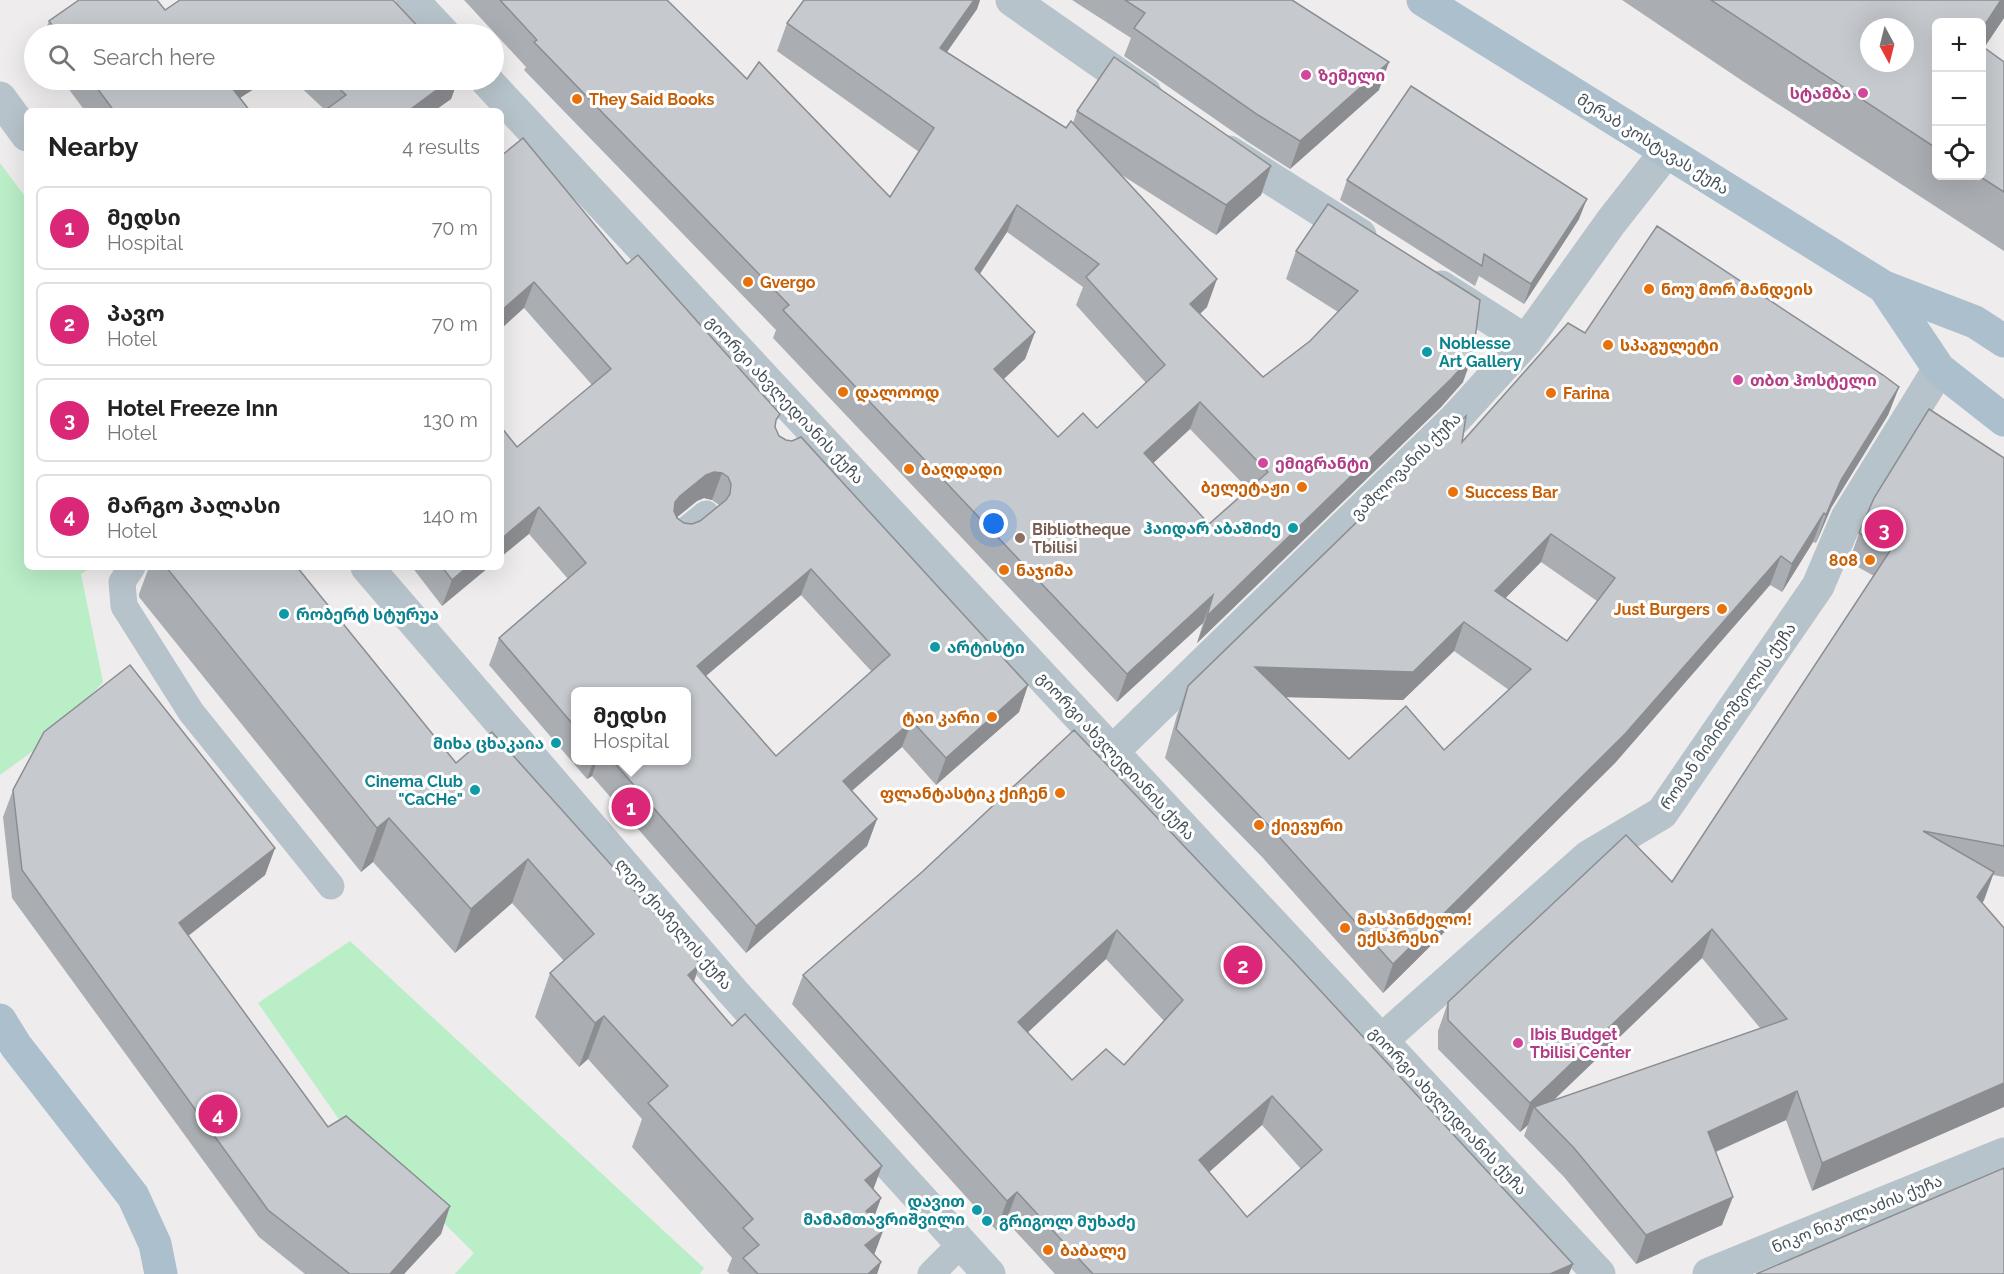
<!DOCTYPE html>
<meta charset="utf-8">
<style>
:root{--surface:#fff;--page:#f6f6f6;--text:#222;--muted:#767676;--line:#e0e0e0;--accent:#db2777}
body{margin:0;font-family:Raleway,"Noto Sans Georgian",sans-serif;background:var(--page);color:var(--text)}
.controls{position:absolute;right:18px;top:18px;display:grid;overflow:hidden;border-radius:9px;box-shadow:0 6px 24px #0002}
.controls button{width:54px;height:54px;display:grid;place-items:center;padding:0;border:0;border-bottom:2px solid var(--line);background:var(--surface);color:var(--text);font:30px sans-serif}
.compass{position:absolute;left:1860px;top:18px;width:54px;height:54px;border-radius:50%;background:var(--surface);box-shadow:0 6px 24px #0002;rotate:173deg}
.you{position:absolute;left:994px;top:524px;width:21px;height:21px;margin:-15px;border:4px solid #fff;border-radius:50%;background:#1a73e8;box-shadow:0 0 0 9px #1a73e833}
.badge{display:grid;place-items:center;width:39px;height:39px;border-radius:50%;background:var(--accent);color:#fff;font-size:20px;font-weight:700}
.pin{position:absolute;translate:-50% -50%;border:3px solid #fff;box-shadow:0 2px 6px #0006}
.popup{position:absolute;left:571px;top:687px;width:120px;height:78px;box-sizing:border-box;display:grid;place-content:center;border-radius:9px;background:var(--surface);filter:drop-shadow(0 2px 4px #0005);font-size:20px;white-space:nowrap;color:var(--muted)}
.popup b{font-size:22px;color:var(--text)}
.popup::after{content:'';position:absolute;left:50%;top:100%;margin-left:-12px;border:12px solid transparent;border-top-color:var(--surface)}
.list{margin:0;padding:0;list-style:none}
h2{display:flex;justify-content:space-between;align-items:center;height:78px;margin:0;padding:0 24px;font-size:26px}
h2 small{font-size:20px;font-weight:400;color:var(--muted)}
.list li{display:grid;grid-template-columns:39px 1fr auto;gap:18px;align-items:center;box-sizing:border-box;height:84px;margin:0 12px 12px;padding:0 12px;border:2px solid var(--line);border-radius:9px}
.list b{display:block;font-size:22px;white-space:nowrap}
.list p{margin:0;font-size:20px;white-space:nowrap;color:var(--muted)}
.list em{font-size:20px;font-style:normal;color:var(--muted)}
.icon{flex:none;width:33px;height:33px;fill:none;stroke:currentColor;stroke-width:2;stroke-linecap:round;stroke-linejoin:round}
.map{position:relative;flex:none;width:2004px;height:1274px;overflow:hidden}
.search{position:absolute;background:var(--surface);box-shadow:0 6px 24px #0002;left:24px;top:24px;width:480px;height:66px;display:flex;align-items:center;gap:15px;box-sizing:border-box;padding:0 21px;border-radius:33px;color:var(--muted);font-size:22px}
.panel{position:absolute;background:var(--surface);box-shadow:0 6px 24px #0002;left:24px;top:108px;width:480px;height:462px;border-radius:9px}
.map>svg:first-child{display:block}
</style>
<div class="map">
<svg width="2004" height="1274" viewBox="0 0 2004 1274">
<rect width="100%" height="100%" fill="#efeced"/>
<!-- green -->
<g fill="#b9eec7">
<path d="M0,163L27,199V567H91L81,574L103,682L55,735L0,775Z"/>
<path d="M350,941L704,1268L700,1274H455L474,1253L338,1118L258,1003Z"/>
</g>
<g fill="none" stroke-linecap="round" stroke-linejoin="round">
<!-- service -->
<g stroke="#b7c3ca" stroke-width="27">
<path d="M680,535L706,514"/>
<path d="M132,567L122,582L124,606L191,712L331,886"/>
<path d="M931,1274L962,1243"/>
</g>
<!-- minor -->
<g stroke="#b7c3ca" stroke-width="33">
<path d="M412,0L444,34"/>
<path d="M1012,0L1145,93"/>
<path d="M486,80L1599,1274"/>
<path d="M0,98L27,135"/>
<path d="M1229,152L1360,235"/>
<path d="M1441,287L1526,341"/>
<path d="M367,567L732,991L989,1274"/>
<path d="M1112,752L1454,420L1526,341L1611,222L1666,152"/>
<path d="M1382,1040L1588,857L1662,813L1818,586L1847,518L1939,369"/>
<path d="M1709,1274L2004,1154"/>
</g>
<!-- primary -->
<g stroke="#abc0cc" stroke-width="33">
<path d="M1423,0L1884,287L1975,322L2004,341"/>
<path d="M1884,287L1939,369L2004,420"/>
<path d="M0,1020L16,1046L133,1196L155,1244L161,1274"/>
</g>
</g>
<!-- wall -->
<g fill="#aaaeb2" fill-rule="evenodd">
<path d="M464,0H667L747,79L890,197L919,152L777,51L787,23L804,0H980L977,9L947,52L1066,128L1073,123L1077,111L1271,166L1261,195L1216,235L1120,174L1207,307L1200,314L1263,377L1310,341L1338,312L1286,279L1296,251L1328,204L1463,382L1441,407L1197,643L1203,623L1117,702L773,338L776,330L524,70L526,67ZM1007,232L1083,287L1076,305L1146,383L1097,428L1058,437L1004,379L1025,359L1035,332L980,274ZM1190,429L1248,489L1209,524L1153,463Z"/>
<path d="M1072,0H1292L1379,90L1290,169L1248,142L1124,56L1131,38Z"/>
<path d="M1622,0H2004V18L1984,47L2004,62V251L1744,82ZM1936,22L1982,176H1936Z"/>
<path d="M165,10L425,34H44L49,21Z"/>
<path d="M62,80H268L240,98L250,111H85Z"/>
<path d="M293,80H458L451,99L434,111H324L325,110Z"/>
<path d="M501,156L627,264L775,427L779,436L1028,685L1019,712L936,785L902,747L852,791L877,819L867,846L746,953L592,776L587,779L489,665L499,638L568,579L529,534L517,447L592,385L524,308ZM704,498L712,500L719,505L700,521L692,524L684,523L677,517L697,501ZM801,595L872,672L776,756L706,676ZM576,692L687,760H576Z"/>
<path d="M1347,180L1579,219L1524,304L1479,276L1475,286L1340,200Z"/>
<path d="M1585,333L1899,387L1888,415L1831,508L1816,543L1813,542L1782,592L1770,585L1615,763L1383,993L1263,858L1165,758L1177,715L1188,686ZM1541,562L1597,601L1567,641L1505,598ZM1454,651L1509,690L1444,750L1349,759L1286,697L1403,700Z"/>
<path d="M2004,458V877L1993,875L1984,900L1812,1191L1786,1120L1716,1152L1722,1225L1636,1264L1564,1177L1524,1136L1528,1125L1520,1132L1438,1049V1031L1448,1002L1672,882L1874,576L1849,562L1859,533ZM1702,958L1760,1028L1553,1101Z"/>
<path d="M149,567H297L456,763L700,964L694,982L881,1198L873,1220L874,1254L881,1262L877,1274H730L727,1271L732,1258L632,1147L642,1119L588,1059L579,1067L535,1017L550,973L564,961L512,903L455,953L373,862L361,872L139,597V594Z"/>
<path d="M412,567H489L442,606Z"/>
<path d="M1074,730L1569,1274H1055L1006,1221L996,1230L792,1004L803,975L922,872ZM1106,959L1164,1021L1124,1065L1072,1080L1027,1033ZM1262,1125L1301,1169L1247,1217L1209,1172Z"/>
<path d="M13,790L275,848L265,875L188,936L328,1127L450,1206L441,1234L404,1274H305L259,1237L12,898L3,817Z"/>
</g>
<!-- shaded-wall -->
<g fill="#8b8d91">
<path d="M974,0H980L977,9L930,76L940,48Z"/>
<path d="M2001,0H2004V18L1982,51V29Z"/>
<path d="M1389,62L1379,90L1290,169L1300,141Z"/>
<path d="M237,80H268L219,111L229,84Z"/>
<path d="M450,80H458L451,99L434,111H408Z"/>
<path d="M1271,166L1261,195L1216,235L1226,205Z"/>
<path d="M1587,199L1579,219L1524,304L1531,284Z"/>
<path d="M1017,205L1007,232L965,296L975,269Z"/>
<path d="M1217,279L1207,307L1180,332L1190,304Z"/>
<path d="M534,282L524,308L501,329V311Z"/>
<path d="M1035,332L1025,359L984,397L994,369Z"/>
<path d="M1473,355L1463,382L1441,407L1197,643L1207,616Z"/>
<path d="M1899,387L1888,415L1831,508L1816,543L1826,515L1841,480Z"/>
<path d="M1200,402L1190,429L1134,481L1144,453Z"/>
<path d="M714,472L722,473L712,500L704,498L697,501L670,523L675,502L680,496L706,475Z"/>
<path d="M539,507L529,534L501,557V539Z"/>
<path d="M1824,513L1813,542L1782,592L1792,564Z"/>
<path d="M1551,534L1541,562L1485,619L1495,591Z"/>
<path d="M1781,556L1770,585L1615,763L1383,993L1393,964Z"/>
<path d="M467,567H489L442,606L452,580Z"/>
<path d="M811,569L801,595L687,692L697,666Z"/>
<path d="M1213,595L1203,623L1117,702L1127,674Z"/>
<path d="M1464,622L1454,651L1403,700L1245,696L1255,667Z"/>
<path d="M1028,685L1019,712L936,785L946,758Z"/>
<path d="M912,721L902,747L833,807L843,781Z"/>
<path d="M594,760H597L592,776L587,779Z"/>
<path d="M389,818L373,862L361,872L377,828Z"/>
<path d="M877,819L867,846L746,953L756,926Z"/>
<path d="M275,848L265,875L169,951L179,923Z"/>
<path d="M528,859L512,903L455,953L471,909Z"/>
<path d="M1994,872L1984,900L1967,926L1977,897Z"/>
<path d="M1712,929L1702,958L1540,1113L1534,1107L1528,1125L1520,1132L1530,1103Z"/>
<path d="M1117,930L1106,959L1007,1052L1018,1022Z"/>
<path d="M700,964L684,1007L688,975Z"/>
<path d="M604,1016L588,1059L579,1067L595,1023Z"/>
<path d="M2004,1083V1107L1812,1191L1822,1163Z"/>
<path d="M1797,1091L1786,1120L1697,1160L1708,1132Z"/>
<path d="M1272,1096L1262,1125L1189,1190L1199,1160Z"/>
<path d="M882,1166L866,1209L865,1180Z"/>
<path d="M1017,1192L1006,1221L996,1230L1007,1201Z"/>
<path d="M1733,1197L1722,1225L1636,1264L1646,1235Z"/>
<path d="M881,1198L865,1242L866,1211Z"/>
<path d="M450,1206L441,1234L404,1274H390Z"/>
<path d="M883,1231L867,1274L865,1245Z"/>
<path d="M881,1262L877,1274H868Z"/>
<path d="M1573,1264L1569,1274H1550Z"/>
</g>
<!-- building -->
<g fill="#c6cacf" stroke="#8b8d91" stroke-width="1.5" fill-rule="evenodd">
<path d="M79,0H157L165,10L180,0H393L425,34H59L49,21Z"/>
<path d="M500,0H667L747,79L759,62L890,197L934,128L787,23L804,0H974L940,48L1066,128L1071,121L1217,279L1190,304L1263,377L1310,341L1358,291L1296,251L1328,204L1480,300L1473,355L1451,379L1207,616L1213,595L1127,674L783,310L789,305L534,42L537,40ZM1017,205L1099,264L1086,277L1165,365L1097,428L1083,413L1058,437L994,369L1035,332L975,269ZM1200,402L1268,472L1209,524L1144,453Z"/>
<path d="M1125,0H1292L1389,62L1300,141L1258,115L1134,28L1145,13Z"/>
<path d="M1711,0H2001L1982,29V22H1936V148ZM1869,27H1905V63H1869Z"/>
<path d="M1982,46L2004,62V192L1979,176H1982Z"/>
<path d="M1114,57L1271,166L1226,205L1077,111Z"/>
<path d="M91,80H237L229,84L250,111H114Z"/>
<path d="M330,80H450L408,111H324L346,95Z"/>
<path d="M1411,86L1587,199L1531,284L1484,254L1482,266L1347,180Z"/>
<path d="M523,138L627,264L638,255L780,414L776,420L775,427L779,436L786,440L792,441L801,437L1028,685L946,758L912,721L843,781L877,819L756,926L612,760H687V692H576V728L499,638L586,563L539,507L501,539V427L517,447L611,369L534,282L501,311V156ZM714,472L722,473L728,477L731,484L730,494L726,500L700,521L692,524L684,523L677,518L674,511L675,502L680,496L706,475ZM811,569L890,655L776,756L697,666Z"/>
<path d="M1657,226L1883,375L1899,387L1841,480L1826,515L1824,513L1792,564L1781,556L1625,734L1393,964L1273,830L1176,729L1188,686L1466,416L1462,442L1568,323L1585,333ZM1551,534L1615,578L1567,641L1495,591ZM1464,622L1531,669L1444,750L1406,706L1349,759L1255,667L1413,672Z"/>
<path d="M1929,409L2004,458V846L1923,831L1994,872L1977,897L2004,928V1083L1822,1163L1797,1091L1708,1132L1733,1197L1646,1235L1574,1148L1534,1107L1787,1019L1712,929L1530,1103L1448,1020V1002L1626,835L1672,882L1890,551L1859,533L1874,498Z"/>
<path d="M166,567H297L456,763L492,732L700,964L688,975L732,1026L745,1014L882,1166L865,1180L881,1198L866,1211L883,1231L865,1245L881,1262L868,1274H758L743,1258L759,1245L743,1228L753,1219L648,1103L668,1086L604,1016L595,1023L550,973L594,934L528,859L471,909L389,818L377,828Z"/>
<path d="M442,567H467L452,580Z"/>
<path d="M130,665L275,848L179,923L328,1127L346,1116L450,1206L390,1274H350L268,1210L22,870L13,790L44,732Z"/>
<path d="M1074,730L1293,961L1573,1264L1550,1274H1093L1017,1192L1007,1201L803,975L922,872ZM1117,930L1183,1000L1124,1065L1106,1049L1072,1080L1018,1022ZM1272,1096L1322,1150L1247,1217L1199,1160Z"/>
<path d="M2004,1168V1274H1756Z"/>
</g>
<!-- markers -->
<g fill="#d1479c" stroke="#fff" stroke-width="2">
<circle cx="1306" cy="75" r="6"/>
<circle cx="1863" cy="93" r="6"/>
<circle cx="1738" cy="380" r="6"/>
<circle cx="1263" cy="463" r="6"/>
<circle cx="1518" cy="1043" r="6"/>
</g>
<g fill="#e8710a" stroke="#fff" stroke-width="2">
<circle cx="577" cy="99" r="6"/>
<circle cx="748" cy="282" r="6"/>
<circle cx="1649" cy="289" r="6"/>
<circle cx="1608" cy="345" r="6"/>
<circle cx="843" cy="392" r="6"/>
<circle cx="1551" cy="393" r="6"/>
<circle cx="909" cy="469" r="6"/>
<circle cx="1302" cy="487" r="6"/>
<circle cx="1453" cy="492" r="6"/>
<circle cx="1870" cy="560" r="6"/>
<circle cx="1004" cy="570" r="6"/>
<circle cx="1722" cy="609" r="6"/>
<circle cx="992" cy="717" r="6"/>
<circle cx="1060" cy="793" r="6"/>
<circle cx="1259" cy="825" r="6"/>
<circle cx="1345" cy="928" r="6"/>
<circle cx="1048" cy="1250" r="6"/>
</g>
<g fill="#0f9aa8" stroke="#fff" stroke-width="2">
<circle cx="1427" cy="352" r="6"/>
<circle cx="1293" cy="528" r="6"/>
<circle cx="284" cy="614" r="6"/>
<circle cx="935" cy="647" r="6"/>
<circle cx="556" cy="743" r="6"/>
<circle cx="475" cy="790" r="6"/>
<circle cx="977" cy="1210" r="6"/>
<circle cx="987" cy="1221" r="6"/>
</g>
<circle fill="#8d6e63" stroke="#fff" stroke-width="2" cx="1020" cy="538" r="6"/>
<g text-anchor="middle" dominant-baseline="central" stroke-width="6" stroke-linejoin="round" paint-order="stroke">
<!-- hotel labels -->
<g font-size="16" font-weight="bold" fill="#b23c85" stroke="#fff" text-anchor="start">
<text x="1318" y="75">ზემელი</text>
<text x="1851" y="93" text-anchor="end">სტამბა</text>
<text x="1750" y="380">თბთ ჰოსტელი</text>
<text x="1275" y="463">ემიგრანტი</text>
<text x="1530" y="1034">Ibis Budget<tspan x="1530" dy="18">Tbilisi Center</tspan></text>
</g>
<!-- food labels -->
<g font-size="16" font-weight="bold" fill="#c56008" stroke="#fff" text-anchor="start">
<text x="589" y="99">They Said Books</text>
<text x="760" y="282">Gvergo</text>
<text x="1661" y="289">ნოუ მორ მანდეის</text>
<text x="1620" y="345">სპაგულეტი</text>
<text x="855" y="392">დალოოდ</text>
<text x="1563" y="393">Farina</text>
<text x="921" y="469">ბაღდადი</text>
<text x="1290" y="487" text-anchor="end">ბელეტაჟი</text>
<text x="1465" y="492">Success Bar</text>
<text x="1858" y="560" text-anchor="end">808</text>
<text x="1016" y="570">ნაჯიმა</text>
<text x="1710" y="609" text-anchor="end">Just Burgers</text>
<text x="980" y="717" text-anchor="end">ტაი კარი</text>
<text x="1048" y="793" text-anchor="end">ფლანტასტიკ ქიჩენ</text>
<text x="1271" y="825">ქიევური</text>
<text x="1357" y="919">მასპინძელო!<tspan x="1357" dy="18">ექსპრესი</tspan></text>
<text x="1060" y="1250">ბაბალე</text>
</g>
<!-- street labels -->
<g font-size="16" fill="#45525a" stroke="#fff">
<text transform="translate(1653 144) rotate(32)">მერაბ კოსტავას ქუჩა</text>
<text transform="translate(785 400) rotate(47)">გიორგი ახვლედიანის ქუჩა</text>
<text transform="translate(1406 466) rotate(-44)">ვაშლოვანის ქუჩა</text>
<text transform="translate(1728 716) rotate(-55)">რომან მიმინოშვილის ქუჩა</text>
<text transform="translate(1116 756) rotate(47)">გიორგი ახვლედიანის ქუჩა</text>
<text transform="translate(674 924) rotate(49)">ლეო ქიაჩელის ქუჩა</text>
<text transform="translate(1448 1111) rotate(47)">გიორგი ახვლედიანის ქუჩა</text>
<text transform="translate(1857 1214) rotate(-22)">ნიკო ნიკოლაძის ქუჩა</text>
</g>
<!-- culture labels -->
<g font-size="16" font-weight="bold" fill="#0d838f" stroke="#fff" text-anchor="start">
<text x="1439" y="343">Noblesse<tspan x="1439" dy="18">Art Gallery</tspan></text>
<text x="1281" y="528" text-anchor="end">ჰაიდარ აბაშიძე</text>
<text x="296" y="614">რობერტ სტურუა</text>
<text x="947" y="647">არტისტი</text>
<text x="544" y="743" text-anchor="end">მიხა ცხაკაია</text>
<text x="463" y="781" text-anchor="end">Cinema Club<tspan x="463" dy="18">"CaCHe"</tspan></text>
<text x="965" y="1201" text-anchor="end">დავით<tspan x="965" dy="18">მამამთავრიშვილი</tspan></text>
<text x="999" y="1221">გრიგოლ მუხაძე</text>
</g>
<!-- education labels -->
<g font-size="16" font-weight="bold" fill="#785e54" stroke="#fff" text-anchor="start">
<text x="1032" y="529">Bibliotheque<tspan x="1032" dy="18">Tbilisi</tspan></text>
</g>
</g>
</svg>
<div class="controls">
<button>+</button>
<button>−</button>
<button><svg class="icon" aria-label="locate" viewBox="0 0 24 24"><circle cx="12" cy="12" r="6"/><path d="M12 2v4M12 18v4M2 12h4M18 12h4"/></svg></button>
</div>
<svg class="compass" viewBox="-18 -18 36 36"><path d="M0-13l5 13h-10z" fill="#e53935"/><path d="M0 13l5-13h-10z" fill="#767676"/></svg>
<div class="you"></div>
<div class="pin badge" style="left:631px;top:807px">1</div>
<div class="popup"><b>მედსი</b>Hospital</div>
<div class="pin badge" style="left:1243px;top:965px">2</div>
<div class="pin badge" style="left:1884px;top:529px">3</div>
<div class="pin badge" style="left:218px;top:1114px">4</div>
<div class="search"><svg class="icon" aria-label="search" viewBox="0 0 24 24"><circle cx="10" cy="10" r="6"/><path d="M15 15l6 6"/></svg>Search here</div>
<section class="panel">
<h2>Nearby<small>4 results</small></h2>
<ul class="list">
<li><span class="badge">1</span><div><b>მედსი</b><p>Hospital</p></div><em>70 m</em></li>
<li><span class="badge">2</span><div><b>პავო</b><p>Hotel</p></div><em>70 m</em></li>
<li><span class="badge">3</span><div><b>Hotel Freeze Inn</b><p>Hotel</p></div><em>130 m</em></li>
<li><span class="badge">4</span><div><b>მარგო პალასი</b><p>Hotel</p></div><em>140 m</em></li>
</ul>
</section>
</div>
